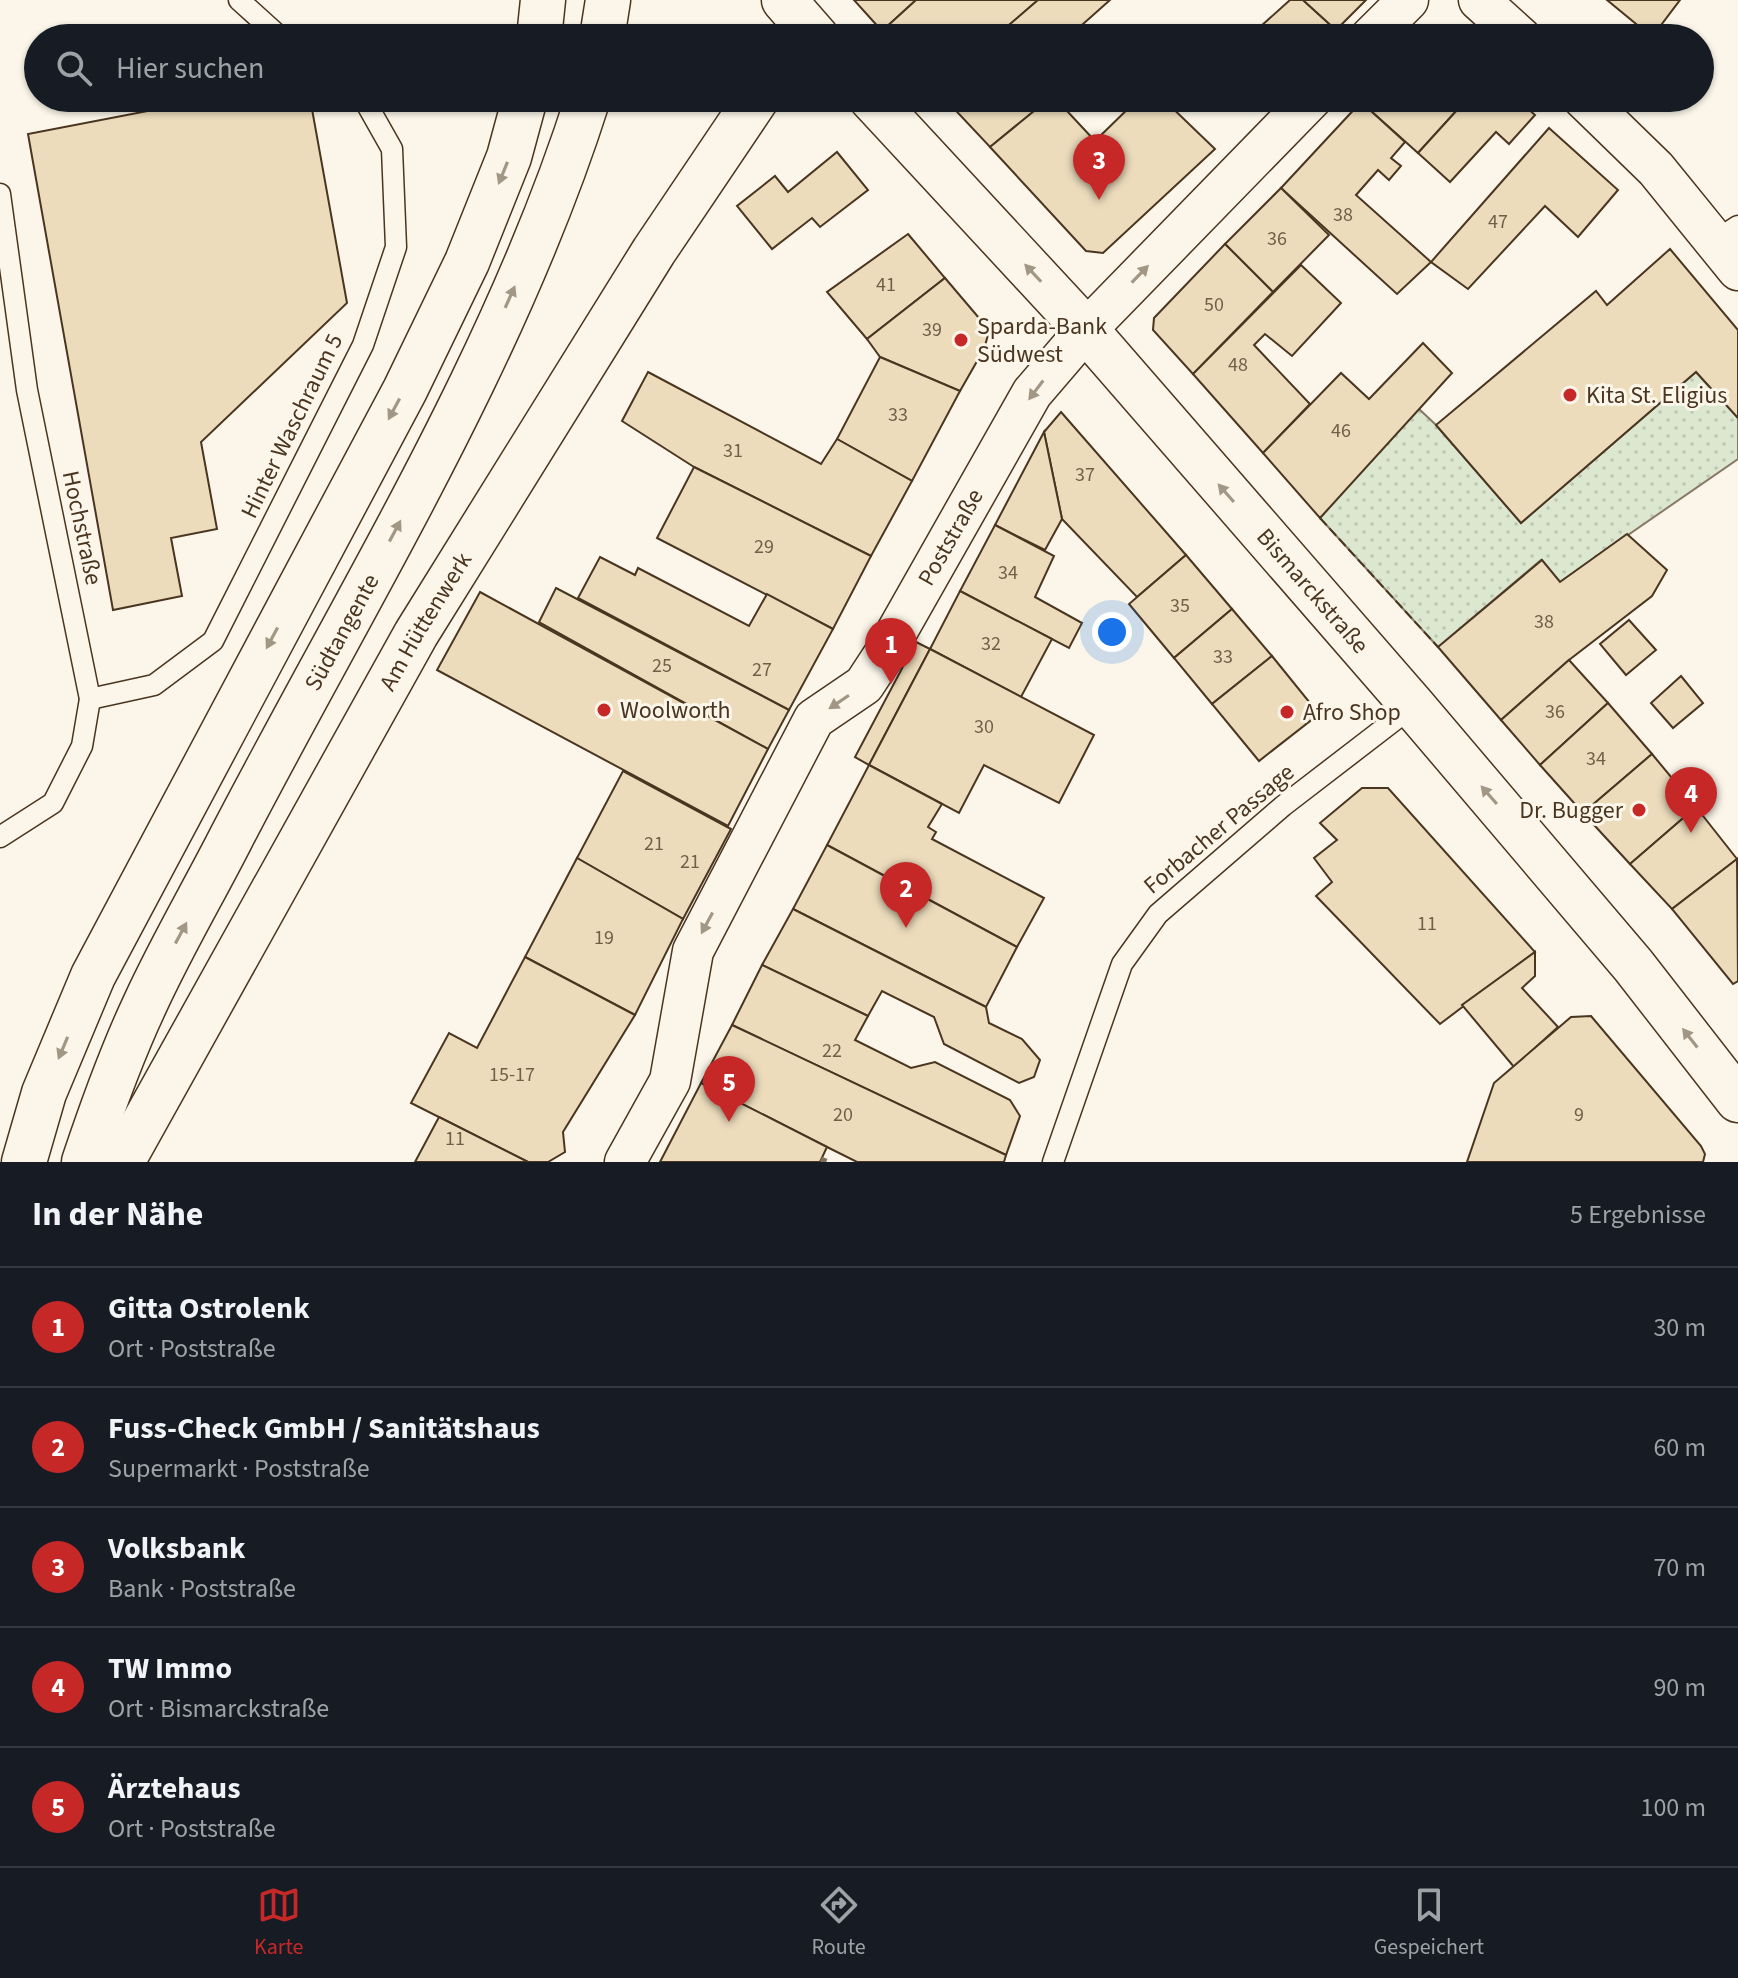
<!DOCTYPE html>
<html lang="de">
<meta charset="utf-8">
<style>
:root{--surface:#171b24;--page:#20242c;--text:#f1f3f6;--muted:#9ea1a6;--line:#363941;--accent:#c62828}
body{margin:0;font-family:"Source Sans 3",sans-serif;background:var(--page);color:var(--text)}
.you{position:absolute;left:1112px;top:632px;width:28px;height:28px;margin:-20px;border:6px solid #fff;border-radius:50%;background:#1a73e8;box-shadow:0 0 0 12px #1a73e833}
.badge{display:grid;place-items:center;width:52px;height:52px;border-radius:50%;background:var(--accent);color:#fff;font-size:26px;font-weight:700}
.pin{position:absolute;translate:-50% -66px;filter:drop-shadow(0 2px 4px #0008)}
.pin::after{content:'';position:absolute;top:42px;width:28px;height:24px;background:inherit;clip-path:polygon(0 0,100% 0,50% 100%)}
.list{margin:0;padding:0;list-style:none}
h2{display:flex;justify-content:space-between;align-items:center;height:104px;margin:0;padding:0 32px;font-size:34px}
h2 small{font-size:26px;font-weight:400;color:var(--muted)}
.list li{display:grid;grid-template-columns:52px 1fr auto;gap:24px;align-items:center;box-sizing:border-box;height:120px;padding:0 32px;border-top:2px solid var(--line)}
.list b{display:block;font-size:30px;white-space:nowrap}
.list p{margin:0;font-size:26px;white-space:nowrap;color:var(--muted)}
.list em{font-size:26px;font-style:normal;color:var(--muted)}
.icon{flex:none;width:44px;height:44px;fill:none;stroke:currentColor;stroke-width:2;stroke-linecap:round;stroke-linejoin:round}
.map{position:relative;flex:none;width:1738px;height:1162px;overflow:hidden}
.search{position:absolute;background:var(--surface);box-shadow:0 2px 6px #0004;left:24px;right:24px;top:24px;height:88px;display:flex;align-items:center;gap:20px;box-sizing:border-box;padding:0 28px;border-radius:44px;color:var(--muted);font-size:30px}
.sheet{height:704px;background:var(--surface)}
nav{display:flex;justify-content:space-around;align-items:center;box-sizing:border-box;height:112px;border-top:2px solid var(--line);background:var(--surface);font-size:22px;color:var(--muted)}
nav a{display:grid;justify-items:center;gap:4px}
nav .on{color:var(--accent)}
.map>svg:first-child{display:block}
</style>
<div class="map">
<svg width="1738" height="1162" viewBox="0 0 1738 1162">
<defs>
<pattern id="park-dots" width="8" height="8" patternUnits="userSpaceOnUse" patternTransform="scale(2)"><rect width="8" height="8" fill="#dce7d0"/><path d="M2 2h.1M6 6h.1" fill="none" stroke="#bec7b2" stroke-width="1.8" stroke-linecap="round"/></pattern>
</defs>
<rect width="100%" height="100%" fill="#fbf6e9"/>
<!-- park -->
<path fill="url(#park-dots)" stroke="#887966" stroke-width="2" d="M1696,372L1738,418V459L1560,582L1541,560L1438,647L1320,518L1418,408L1436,425L1521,523Z"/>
<!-- building -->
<g fill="#ecdcbc" stroke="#4a3520" stroke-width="2">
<path d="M854,0H916L882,31Z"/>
<path d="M916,0H1038L994,38H981L977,33L971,38H889L882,31Z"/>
<path d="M1038,0H1110L1083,24L1096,38H994Z"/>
<path d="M1290,0H1303L1336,30L1327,38L1250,36Z"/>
<path d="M1303,0H1366L1336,30Z"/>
<path d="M1607,0H1680L1652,37Z"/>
<path d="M215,98H310L347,303L201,442L217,529L171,538L182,596L113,610L28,134Z"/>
<path d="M944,98H1050L990,147Z"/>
<path d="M1050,98H1055L1095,141L1139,98H1162L1215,149L1103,253L1086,251L990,147Z"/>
<path d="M1365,98H1468L1418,153L1361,102Z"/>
<path d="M1468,98H1516L1535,115L1509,144L1496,132L1450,182L1418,153Z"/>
<path d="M1361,102L1405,142L1391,158L1401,166L1389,180L1378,170L1356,195L1431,262L1397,294L1281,188Z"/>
<path d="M1549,128L1618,190L1578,237L1545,206L1468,289L1431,262Z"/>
<path d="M837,152L868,190L820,227L812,218L772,249L737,206L775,176L788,192Z"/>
<path d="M1281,188L1329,235L1273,292L1225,244Z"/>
<path d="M908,234L945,278L867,339L827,292Z"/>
<path d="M1225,244L1273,292L1193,374L1153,330L1154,318Z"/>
<path d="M1670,249L1738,330V418L1696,372L1521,523L1436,425L1596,291L1607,305Z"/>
<path d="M1301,265L1341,303L1292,356L1265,334L1254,345L1310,404L1263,453L1193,374Z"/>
<path d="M945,278L985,325L988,335L984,349L960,391L880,357L867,339Z"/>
<path d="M1423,343L1452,373L1320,518L1263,453L1341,373L1369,399Z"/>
<path d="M880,357L960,391L912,481L837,439Z"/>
<path d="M648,372L821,464L837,439L912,481L871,556L694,467L622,421Z"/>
<path d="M1061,412L1186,555L1137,597L1062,519L1044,432Z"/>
<path d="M1044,432L1062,519L1045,550L995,525Z"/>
<path d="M694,467L871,556L833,629L657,538Z"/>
<path d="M995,525L1054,556L1035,597L1082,623L1069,648L960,591Z"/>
<path d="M1627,534L1667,570L1652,596L1569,660L1501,720L1438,647L1542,560L1560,582Z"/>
<path d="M1186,555L1232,609L1174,658L1129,604Z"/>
<path d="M600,557L635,575L638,568L749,626L767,594L833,629L789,710L578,598Z"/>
<path d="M556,588L789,710L768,749L539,622Z"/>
<path d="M960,591L1052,639L1021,697L930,649Z"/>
<path d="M480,592L768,749L728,826L437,670Z"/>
<path d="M1232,609L1272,656L1212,704L1174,658Z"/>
<path d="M1629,620L1656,650L1626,675L1600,644Z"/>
<path d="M916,642L930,649L869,765L855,757Z"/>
<path d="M930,649L1094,735L1059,803L984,765L959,813L869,765Z"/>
<path d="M1272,656L1319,714L1259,761L1212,704Z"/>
<path d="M1569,660L1608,703L1540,765L1501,720Z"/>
<path d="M1681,676L1703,703L1673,728L1651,703Z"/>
<path d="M1608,703L1652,754L1583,813L1540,765Z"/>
<path d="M1652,754L1696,807L1630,864L1583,813Z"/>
<path d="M869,765L942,804L928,827L936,832L932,839L1044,898L1017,947L827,845Z"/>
<path d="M623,771L731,829L683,919L577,858Z"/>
<path d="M1362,788H1388L1535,952L1440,1024L1316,896L1332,882L1314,858L1337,840L1320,823Z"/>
<path d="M1696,807L1737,859L1672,909L1630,864Z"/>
<path d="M827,845L1017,947L986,1007L793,909Z"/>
<path d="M577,858L683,919L635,1015L525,957Z"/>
<path d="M1737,859L1738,981L1733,984L1672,909Z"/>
<path d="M793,909L986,1007L989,1023L1022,1039L1040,1060L1034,1077L1019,1083L944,1044L934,1017L882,991L868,1016L762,965Z"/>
<path d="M1535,952V976L1522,988L1558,1027L1514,1067L1462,1005Z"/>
<path d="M525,957L635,1015L563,1132L565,1152L548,1162H528L411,1103L449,1033L477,1048Z"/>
<path d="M762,965L868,1016L855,1040L911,1068L935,1062L1010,1100L1020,1116L1006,1155L732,1025Z"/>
<path d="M1591,1016L1701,1146L1705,1154L1703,1162H1467L1494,1083L1571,1017Z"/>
<path d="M732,1025L1006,1155L1004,1162H857L827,1147L701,1083Z"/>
<path d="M701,1083L827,1147L820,1162H660Z"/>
<path d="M439,1117L528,1162H415Z"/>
</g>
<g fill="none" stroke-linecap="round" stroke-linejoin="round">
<defs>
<g id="service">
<path d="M239,0L281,38"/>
<path d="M0,194L27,390L90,699L82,746L53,803L0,837"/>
<path d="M1715,241L1738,226"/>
<path d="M90,699L154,685L213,641L363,345L396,247L392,149L366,103L359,98"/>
<path d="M1053,1162L1122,964L1158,914L1283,806L1413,706"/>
</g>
<g id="minor">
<path d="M1479,0L1521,38"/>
<path d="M1370,38L1408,0"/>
<path d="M1583,98L1656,169L1738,270"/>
<path id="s1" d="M625,1162L670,1081L693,951L814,719L864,685L883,656L1032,393L1086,330L1312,98"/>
</g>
<g id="secondary">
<path d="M784,0L817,38"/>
<path id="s2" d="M871,98L1086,330L1413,706L1633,965L1738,1100"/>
<path id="s3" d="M122,1162L416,634L654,251L757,98"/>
</g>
<g id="primary">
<path d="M539,38L543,0"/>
<path d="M602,38L608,0"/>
<path d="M24,1162L44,1093L93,976L405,390L467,262L509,157L525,98"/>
<path id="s4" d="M84,1162C102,1108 121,1055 145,1004C171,947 203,893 231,838C357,595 505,360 588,98"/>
</g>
</defs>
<!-- service casing -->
<use href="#service" stroke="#4a3520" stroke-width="23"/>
<!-- minor casing -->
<use href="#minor" stroke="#4a3520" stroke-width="43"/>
<!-- secondary casing -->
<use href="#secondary" stroke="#4a3520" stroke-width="47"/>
<!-- primary casing -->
<use href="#primary" stroke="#4a3520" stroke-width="47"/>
<!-- path -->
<path stroke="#7f6f5c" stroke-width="5" stroke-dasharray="6 4" stroke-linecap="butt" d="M821,1159L828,1162"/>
<!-- service -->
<use href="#service" stroke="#fbf6e9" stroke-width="20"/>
<!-- minor -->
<use href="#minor" stroke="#fbf6e9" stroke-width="40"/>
<!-- secondary -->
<use href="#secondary" stroke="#fbf6e9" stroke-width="44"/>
<!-- primary -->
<use href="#primary" stroke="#fbf6e9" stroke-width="44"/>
<!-- fence -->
<path stroke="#4a3520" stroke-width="2" stroke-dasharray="10 4" stroke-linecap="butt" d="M1320,518L1438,647"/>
</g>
<!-- one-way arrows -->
<defs><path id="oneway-solid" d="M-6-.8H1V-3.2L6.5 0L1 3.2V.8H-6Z" transform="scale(2)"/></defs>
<g fill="#a29684">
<use href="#oneway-solid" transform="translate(503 173) rotate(112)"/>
<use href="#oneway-solid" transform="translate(1033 273) rotate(-133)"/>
<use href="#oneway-solid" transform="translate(1140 274) rotate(-46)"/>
<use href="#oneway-solid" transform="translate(510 297) rotate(-66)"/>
<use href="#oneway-solid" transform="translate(1036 390) rotate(127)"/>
<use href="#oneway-solid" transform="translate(394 409) rotate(118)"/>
<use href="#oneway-solid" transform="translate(1226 493) rotate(-131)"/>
<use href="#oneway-solid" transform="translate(395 531) rotate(-62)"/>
<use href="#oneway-solid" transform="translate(272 638) rotate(118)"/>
<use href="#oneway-solid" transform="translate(839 702) rotate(146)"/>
<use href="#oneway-solid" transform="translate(1489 795) rotate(-131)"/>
<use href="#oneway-solid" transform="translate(707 923) rotate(118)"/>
<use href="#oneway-solid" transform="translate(181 933) rotate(-62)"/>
<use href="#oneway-solid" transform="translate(1690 1038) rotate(-128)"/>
<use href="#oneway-solid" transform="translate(63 1048) rotate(113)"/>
</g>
<!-- markers -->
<g fill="#c62828" stroke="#fbf6e9" stroke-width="3">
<circle cx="961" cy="340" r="8"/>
<circle cx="1570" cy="395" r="8"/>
<circle cx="604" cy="710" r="8"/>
<circle cx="1287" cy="712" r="8"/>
<circle cx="1639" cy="810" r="8"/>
</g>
<g text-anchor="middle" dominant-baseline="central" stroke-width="6" stroke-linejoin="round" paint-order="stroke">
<!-- number labels -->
<g font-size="20" fill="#725f47">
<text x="1343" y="215">38</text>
<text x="1498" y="222">47</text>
<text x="1277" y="239">36</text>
<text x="886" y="285">41</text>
<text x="1214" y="305">50</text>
<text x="932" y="330">39</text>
<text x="1238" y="365">48</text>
<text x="898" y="415">33</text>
<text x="1341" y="431">46</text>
<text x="733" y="451">31</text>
<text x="1085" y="475">37</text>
<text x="764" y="547">29</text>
<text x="1008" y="573">34</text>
<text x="1180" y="606">35</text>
<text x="1544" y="622">38</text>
<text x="991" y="644">32</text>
<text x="1223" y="657">33</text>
<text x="662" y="666">25</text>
<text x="762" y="670">27</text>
<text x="1555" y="712">36</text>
<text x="984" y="727">30</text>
<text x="1596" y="759">34</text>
<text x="654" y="844">21</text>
<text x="690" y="862">21</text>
<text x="1427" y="924">11</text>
<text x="604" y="938">19</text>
<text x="832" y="1051">22</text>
<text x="512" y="1075">15-17</text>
<text x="843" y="1115">20</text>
<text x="1579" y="1115">9</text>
<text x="455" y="1139">11</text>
</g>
<!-- poi labels -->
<g font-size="24" fill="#4a3520" stroke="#fbf6e9" text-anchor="start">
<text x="977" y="326">Sparda-Bank<tspan x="977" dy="28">Südwest</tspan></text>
<text x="1586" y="395">Kita St. Eligius</text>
<text x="620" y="710">Woolworth</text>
<text x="1303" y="712">Afro Shop</text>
<text x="1623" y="810" text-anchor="end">Dr. Bugger</text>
</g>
<!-- street labels -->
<g font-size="24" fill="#4a3520" stroke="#fbf6e9">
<text transform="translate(292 426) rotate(-64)">Hinter Waschraum 5</text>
<text transform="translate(82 528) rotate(78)">Hochstraße</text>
<text stroke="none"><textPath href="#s1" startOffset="718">Poststraße</textPath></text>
<text stroke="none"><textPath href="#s2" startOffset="662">Bismarckstraße</textPath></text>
<text stroke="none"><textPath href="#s3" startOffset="620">Am Hüttenwerk</textPath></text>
<text stroke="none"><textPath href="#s4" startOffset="590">Südtangente</textPath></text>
<text transform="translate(1219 829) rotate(-40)">Forbacher Passage</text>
</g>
</g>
</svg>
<div class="you"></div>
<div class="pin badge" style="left:891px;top:684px">1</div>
<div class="pin badge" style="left:906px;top:928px">2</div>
<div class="pin badge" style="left:1099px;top:200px">3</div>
<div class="pin badge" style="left:1691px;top:833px">4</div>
<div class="pin badge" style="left:729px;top:1122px">5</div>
<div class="search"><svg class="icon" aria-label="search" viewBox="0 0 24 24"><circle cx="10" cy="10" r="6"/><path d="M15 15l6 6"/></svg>Hier suchen</div>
</div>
<section class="sheet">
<h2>In der Nähe<small>5 Ergebnisse</small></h2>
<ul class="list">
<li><span class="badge">1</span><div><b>Gitta Ostrolenk</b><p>Ort · Poststraße</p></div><em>30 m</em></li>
<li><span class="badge">2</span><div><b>Fuss-Check GmbH / Sanitätshaus</b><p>Supermarkt · Poststraße</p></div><em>60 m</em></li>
<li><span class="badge">3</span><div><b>Volksbank</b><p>Bank · Poststraße</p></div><em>70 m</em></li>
<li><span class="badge">4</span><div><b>TW Immo</b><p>Ort · Bismarckstraße</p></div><em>90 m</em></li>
<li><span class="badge">5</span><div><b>Ärztehaus</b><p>Ort · Poststraße</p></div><em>100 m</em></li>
</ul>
</section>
<nav>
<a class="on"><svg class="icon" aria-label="map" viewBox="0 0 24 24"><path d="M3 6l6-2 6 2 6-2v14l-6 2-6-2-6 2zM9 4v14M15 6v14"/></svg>Karte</a>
<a><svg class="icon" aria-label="directions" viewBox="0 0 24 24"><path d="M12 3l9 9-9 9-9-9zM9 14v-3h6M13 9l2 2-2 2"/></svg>Route</a>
<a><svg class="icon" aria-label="saved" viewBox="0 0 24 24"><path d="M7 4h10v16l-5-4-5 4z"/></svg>Gespeichert</a>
</nav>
